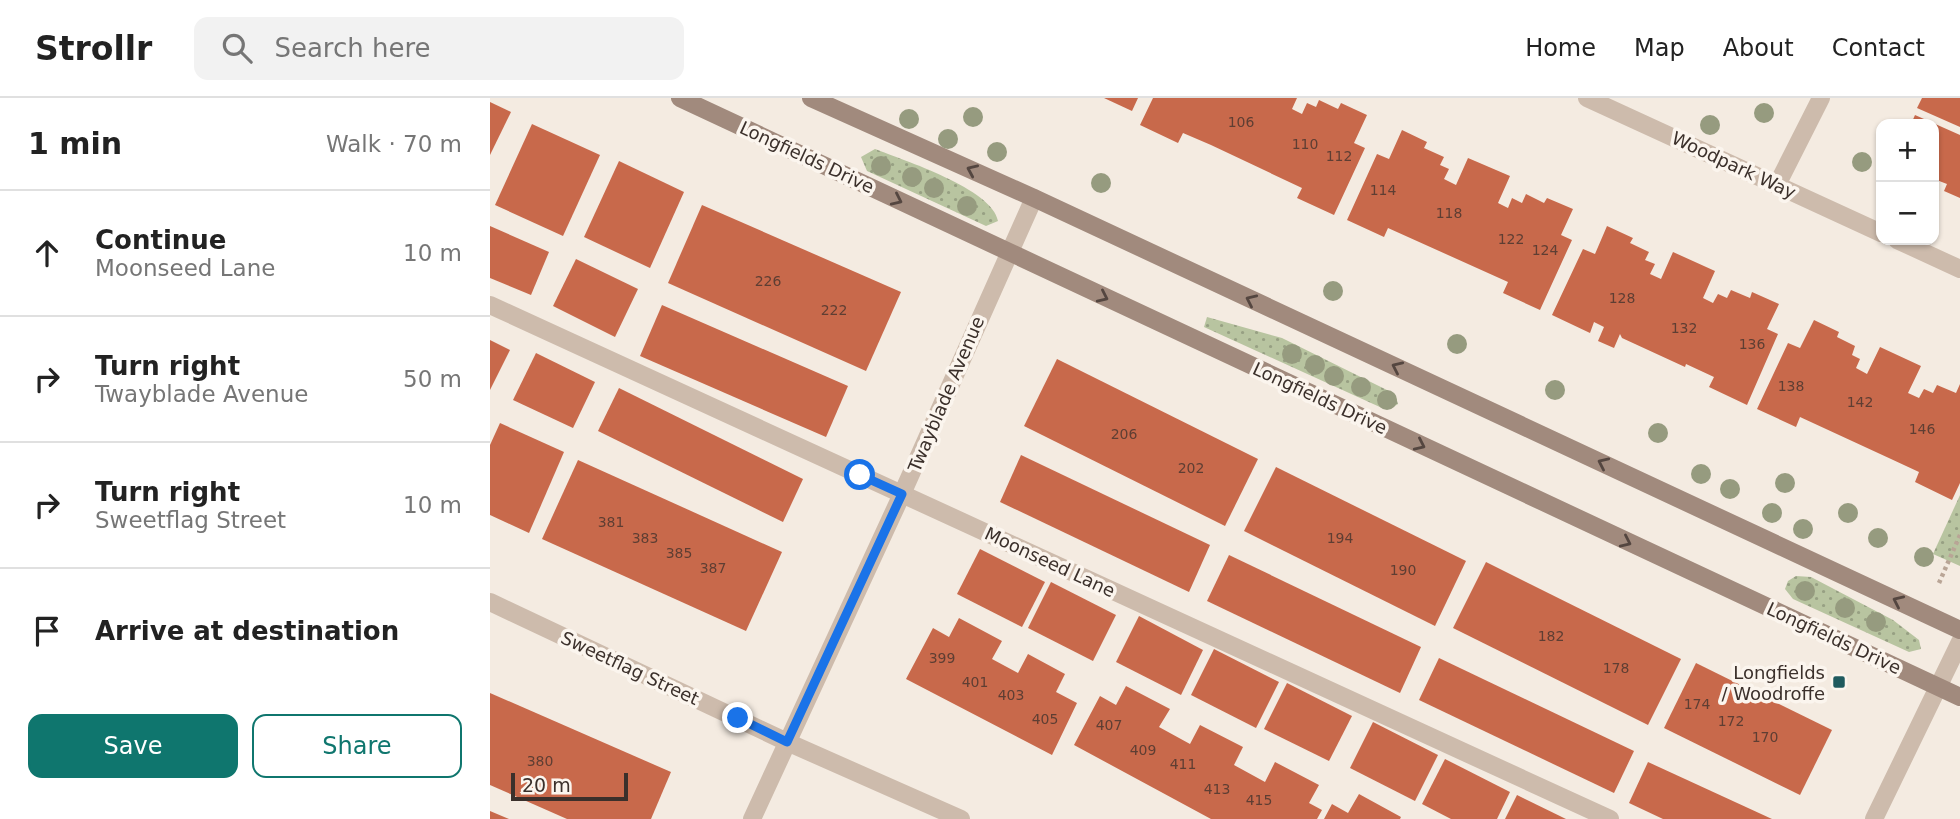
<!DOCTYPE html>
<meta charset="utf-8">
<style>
:root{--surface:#fff;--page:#f2f2f2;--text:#222;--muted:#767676;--line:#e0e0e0;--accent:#0f766e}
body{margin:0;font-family:"DejaVu Sans",sans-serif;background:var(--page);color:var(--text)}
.controls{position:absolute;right:21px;top:21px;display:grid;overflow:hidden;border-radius:14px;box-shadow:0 2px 5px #0004}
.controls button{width:63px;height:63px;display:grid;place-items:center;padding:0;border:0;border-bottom:2px solid var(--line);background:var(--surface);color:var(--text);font:35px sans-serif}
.scale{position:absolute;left:21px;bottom:18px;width:117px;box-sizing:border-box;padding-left:7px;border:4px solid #3b302b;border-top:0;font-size:19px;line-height:24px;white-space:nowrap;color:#3b302b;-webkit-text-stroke:5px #fbf5ee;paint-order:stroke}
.stop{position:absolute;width:21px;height:21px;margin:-16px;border:5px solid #1a73e8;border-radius:50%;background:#fff}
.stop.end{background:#1a73e8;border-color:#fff;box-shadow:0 2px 7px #0008}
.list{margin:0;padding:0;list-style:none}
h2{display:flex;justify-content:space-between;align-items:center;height:91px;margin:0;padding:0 28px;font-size:30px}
h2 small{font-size:23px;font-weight:400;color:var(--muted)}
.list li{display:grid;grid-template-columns:46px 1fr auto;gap:21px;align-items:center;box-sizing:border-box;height:126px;padding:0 28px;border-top:2px solid var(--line)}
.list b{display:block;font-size:26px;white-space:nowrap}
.list p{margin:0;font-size:23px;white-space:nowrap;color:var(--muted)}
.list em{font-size:23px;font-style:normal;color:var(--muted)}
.actions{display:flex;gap:14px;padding:21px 28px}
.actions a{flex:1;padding:16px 0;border:2px solid var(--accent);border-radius:14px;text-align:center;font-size:24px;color:var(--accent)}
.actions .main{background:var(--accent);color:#fff}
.icon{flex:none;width:38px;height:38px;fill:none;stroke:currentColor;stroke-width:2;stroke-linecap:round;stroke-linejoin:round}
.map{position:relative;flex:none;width:1470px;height:721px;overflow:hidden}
header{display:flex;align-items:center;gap:42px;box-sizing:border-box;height:98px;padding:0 35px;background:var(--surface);border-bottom:2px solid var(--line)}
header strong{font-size:33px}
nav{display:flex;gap:38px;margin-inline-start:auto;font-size:24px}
.search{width:490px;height:63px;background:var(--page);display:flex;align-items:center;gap:18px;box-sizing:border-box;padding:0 24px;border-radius:14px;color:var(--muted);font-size:26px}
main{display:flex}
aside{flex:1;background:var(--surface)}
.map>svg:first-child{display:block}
</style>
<header>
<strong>Strollr</strong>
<div class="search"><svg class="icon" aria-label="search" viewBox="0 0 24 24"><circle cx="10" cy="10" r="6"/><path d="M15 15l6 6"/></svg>Search here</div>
<nav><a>Home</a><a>Map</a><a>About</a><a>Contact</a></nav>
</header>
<main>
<aside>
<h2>1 min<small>Walk · 70 m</small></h2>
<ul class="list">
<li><svg class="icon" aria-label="ahead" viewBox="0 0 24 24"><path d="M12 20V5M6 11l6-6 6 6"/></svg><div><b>Continue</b><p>Moonseed Lane</p></div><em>10 m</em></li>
<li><svg class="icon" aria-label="right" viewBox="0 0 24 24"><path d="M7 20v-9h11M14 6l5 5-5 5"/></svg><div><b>Turn right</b><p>Twayblade Avenue</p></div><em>50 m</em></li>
<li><svg class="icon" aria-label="right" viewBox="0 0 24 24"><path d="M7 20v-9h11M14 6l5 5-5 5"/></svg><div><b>Turn right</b><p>Sweetflag Street</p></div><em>10 m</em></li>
<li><svg class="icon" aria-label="arrive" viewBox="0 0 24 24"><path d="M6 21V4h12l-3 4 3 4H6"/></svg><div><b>Arrive at destination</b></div></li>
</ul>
<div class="actions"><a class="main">Save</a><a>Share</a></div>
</aside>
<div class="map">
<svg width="1470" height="721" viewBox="0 0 1470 721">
<defs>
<pattern id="grass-dots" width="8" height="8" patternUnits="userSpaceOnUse" patternTransform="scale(1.75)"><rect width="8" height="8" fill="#b8c4a0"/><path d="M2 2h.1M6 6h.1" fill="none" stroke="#97a083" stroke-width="1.8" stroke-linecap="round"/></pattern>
</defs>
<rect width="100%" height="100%" fill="#f4ebe1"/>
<!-- grass -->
<g fill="url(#grass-dots)">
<path d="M385,51C413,62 503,91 508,123L496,128L377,73L371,59Z"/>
<path d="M717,219L792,240L905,296L908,306L900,311L892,310L714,229Z"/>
<path d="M1470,397V468L1443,456Z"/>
<path d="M1306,478L1321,479L1403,522L1429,542L1431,551L1419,554L1303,501L1295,491L1298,483Z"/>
</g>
<!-- building -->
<g fill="#c8694b">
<path d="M614,0H648L642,13Z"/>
<path d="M663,0H807L802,11L812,16L817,5L826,9L829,2L848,11L851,5L877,17L864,45L875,50L844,117L807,100L812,90L721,47L693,35L688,45L650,27Z"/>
<path d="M1432,0H1470V29L1427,10Z"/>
<path d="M0,4L21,14L0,57Z"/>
<path d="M1425,17L1470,37V100L1454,93L1457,86L1444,81V26H1421Z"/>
<path d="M42,26L110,57L73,138L5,107Z"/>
<path d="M912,32L937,44L934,50L954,59L950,67L959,71L954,81L966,87L978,60L1020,78L1008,105L1018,110L1022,100L1032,105L1036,96L1054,105L1057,100L1083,111L1071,137L1082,142L1050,212L1013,195L1018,184L898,130L894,139L857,122L887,56L899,61Z"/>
<path d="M129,63L194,94L160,170L94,139Z"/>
<path d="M212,107L411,194L376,273L178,185Z"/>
<path d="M0,128L59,154L41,197L0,180Z"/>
<path d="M1117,128L1143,140L1140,145L1159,154L1155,162L1165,166L1160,176L1171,181L1183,154L1225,173L1213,200L1223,205L1228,196L1237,200L1241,192L1260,200L1262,194L1289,206L1277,231L1288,236L1257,307L1219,289L1224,279L1196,266L1195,269L1132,240L1130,236L1124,250L1108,243L1114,229L1104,224L1100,235L1062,217L1093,151L1105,156Z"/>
<path d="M86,161L148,191L125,239L63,208Z"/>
<path d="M172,207L358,288L336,339L150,258Z"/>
<path d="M1324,222L1349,234L1347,239L1365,248L1362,257L1370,261L1366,270L1377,276L1390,249L1431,268L1418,295L1429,300L1434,291L1443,295L1447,287L1466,295L1470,286V385L1462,402L1425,384L1429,374L1401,361L1310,319L1306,329L1267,311L1298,245L1310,250Z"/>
<path d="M0,242L20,252L0,292Z"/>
<path d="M46,255L105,284L83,330L23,302Z"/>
<path d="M567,261L768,361L735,428L534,328Z"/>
<path d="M129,290L313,381L293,424L108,333Z"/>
<path d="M10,325L74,354L39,435L0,417V347Z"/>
<path d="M531,357L720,447L699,494L510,404Z"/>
<path d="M88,362L292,454L256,533L52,441Z"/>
<path d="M786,369L976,463L945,528L754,433Z"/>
<path d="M490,451L555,484L532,529L467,496Z"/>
<path d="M739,457L931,549L910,595L717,503Z"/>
<path d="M996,464L1191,561L1158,627L963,530Z"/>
<path d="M561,484L626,517L603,563L538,530Z"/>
<path d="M649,518L713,552L691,597L626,564Z"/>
<path d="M469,520L512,543L502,561L528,575L538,556L575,576L566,594L587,605L562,657L416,581L443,530L459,539Z"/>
<path d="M724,551L789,584L766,630L701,597Z"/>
<path d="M949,560L1144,653L1124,695L929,602Z"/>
<path d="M1206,565L1342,632L1310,697L1174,630Z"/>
<path d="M797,585L862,618L839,663L774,631Z"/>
<path d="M636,588L680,611L669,629L700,646L710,627L753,649L744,667L775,684L785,664L829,687L819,705L832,712L827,721H721L584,647L610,598L626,607Z"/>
<path d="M0,595L181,674L161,721H77L0,687Z"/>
<path d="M883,624L948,657L925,703L860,670Z"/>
<path d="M955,661L1020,694L1007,721H961L932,706Z"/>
<path d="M1158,664L1282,721H1173L1139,705Z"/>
<path d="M869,696L911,719L910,721H834L842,706L858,715Z"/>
<path d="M1027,697L1076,721H1015Z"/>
<path d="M0,713L19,721H0Z"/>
</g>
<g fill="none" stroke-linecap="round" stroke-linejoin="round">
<!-- path -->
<path stroke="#b9a596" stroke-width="4.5" stroke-dasharray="3.5 3.5" stroke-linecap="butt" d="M1449,485L1470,437"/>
<!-- lane -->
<path stroke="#cdbbac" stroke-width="18" d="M0,207L1120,721"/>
<!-- street -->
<g stroke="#cdbbac" stroke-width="18">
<path d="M1097,0L1391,135"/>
<path d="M1287,87L1331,0"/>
<path d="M1407,142L1470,171"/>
<path d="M0,504L297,644L471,721"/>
<path d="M262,721L412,396L544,100"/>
<path d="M1384,721L1470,544"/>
</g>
<!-- secondary -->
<g stroke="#a18a7d" stroke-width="18">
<path d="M190,0L1470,599"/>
<path d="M321,0L544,100L1470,532"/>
</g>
</g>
<!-- trees -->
<g fill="#969b7f">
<circle cx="1274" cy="15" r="10"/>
<circle cx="483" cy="19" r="10"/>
<circle cx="419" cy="21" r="10"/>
<circle cx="1220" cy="27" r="10"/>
<circle cx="458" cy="41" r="10"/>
<circle cx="507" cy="54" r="10"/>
<circle cx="1372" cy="64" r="10"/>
<circle cx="391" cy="68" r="10"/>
<circle cx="422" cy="79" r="10"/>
<circle cx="611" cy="85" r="10"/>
<circle cx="444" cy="90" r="10"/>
<circle cx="477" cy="108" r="10"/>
<circle cx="843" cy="193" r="10"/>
<circle cx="967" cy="246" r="10"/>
<circle cx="802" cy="256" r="10"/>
<circle cx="825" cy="267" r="10"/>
<circle cx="844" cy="278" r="10"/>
<circle cx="871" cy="289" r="10"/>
<circle cx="1065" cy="292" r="10"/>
<circle cx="897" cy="302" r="10"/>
<circle cx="1168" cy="335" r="10"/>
<circle cx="1211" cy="376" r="10"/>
<circle cx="1295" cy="385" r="10"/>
<circle cx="1240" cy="391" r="10"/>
<circle cx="1282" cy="415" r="10"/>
<circle cx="1358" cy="415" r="10"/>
<circle cx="1313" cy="431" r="10"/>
<circle cx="1388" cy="440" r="10"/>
<circle cx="1434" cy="459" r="10"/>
<circle cx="1315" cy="493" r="10"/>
<circle cx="1355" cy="510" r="10"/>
<circle cx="1386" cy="524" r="10"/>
</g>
<!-- one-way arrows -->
<defs><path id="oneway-chevron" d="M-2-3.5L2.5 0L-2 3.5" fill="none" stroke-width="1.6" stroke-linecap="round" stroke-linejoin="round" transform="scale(1.75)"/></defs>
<g stroke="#544640">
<use href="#oneway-chevron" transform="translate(482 72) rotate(-156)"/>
<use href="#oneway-chevron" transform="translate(407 102) rotate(25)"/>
<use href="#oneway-chevron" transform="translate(613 199) rotate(25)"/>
<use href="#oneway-chevron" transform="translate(761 202) rotate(-155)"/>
<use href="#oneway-chevron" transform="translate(907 269) rotate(-155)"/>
<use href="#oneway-chevron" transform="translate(930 347) rotate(25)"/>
<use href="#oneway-chevron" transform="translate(1113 365) rotate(-155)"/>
<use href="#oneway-chevron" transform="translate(1136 444) rotate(25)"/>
<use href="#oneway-chevron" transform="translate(1408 503) rotate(-155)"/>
</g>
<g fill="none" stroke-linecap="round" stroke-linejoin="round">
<!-- route -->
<path stroke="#1a73e8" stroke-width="9" d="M248,620L297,644L412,396L370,377"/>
</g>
<!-- markers -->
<rect fill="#1f5a5e" stroke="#fbf5ee" stroke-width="2.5" x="1342" y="577" width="14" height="14" rx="3.5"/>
<g text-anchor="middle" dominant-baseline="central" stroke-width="7" stroke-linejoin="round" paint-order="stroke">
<!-- number labels -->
<g font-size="14" fill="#5e3e33">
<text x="751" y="24">106</text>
<text x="815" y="46">110</text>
<text x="849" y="58">112</text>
<text x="893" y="92">114</text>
<text x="959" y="115">118</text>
<text x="1021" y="141">122</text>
<text x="1055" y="152">124</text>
<text x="278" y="183">226</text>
<text x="1132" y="200">128</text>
<text x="344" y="212">222</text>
<text x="1194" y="230">132</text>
<text x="1262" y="246">136</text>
<text x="1301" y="288">138</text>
<text x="1370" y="304">142</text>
<text x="1432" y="331">146</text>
<text x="634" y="336">206</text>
<text x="701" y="370">202</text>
<text x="121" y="424">381</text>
<text x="155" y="440">383</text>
<text x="850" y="440">194</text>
<text x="189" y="455">385</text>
<text x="223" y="470">387</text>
<text x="913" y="472">190</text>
<text x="1061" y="538">182</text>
<text x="452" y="560">399</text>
<text x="1126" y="570">178</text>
<text x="485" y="584">401</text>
<text x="521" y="597">403</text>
<text x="1207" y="606">174</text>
<text x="555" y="621">405</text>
<text x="1241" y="623">172</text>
<text x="619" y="627">407</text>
<text x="1275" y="639">170</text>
<text x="653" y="652">409</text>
<text x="50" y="663">380</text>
<text x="693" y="666">411</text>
<text x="727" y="691">413</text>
<text x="769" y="702">415</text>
</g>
<!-- street labels -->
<g font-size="18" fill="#3b302b" stroke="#fbf5ee">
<text transform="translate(317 59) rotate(25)">Longfields Drive</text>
<text transform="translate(1244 67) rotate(25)">Woodpark Way</text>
<text transform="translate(456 296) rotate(-67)">Twayblade Avenue</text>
<text transform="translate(830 300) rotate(25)">Longfields Drive</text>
<text transform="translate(560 464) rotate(25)">Moonseed Lane</text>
<text transform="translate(1344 540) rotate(25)">Longfields Drive</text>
<text transform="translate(140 570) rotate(25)">Sweetflag Street</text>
</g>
<!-- poi labels -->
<g font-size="18" fill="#3b302b" stroke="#fbf5ee" text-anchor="end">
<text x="1335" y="574">Longfields<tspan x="1335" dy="21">/ Woodroffe</tspan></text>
</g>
</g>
</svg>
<div class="controls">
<button>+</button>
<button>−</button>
</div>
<div class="scale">20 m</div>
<div class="stop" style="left:370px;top:377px"></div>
<div class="stop end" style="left:248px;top:620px"></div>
</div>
</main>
